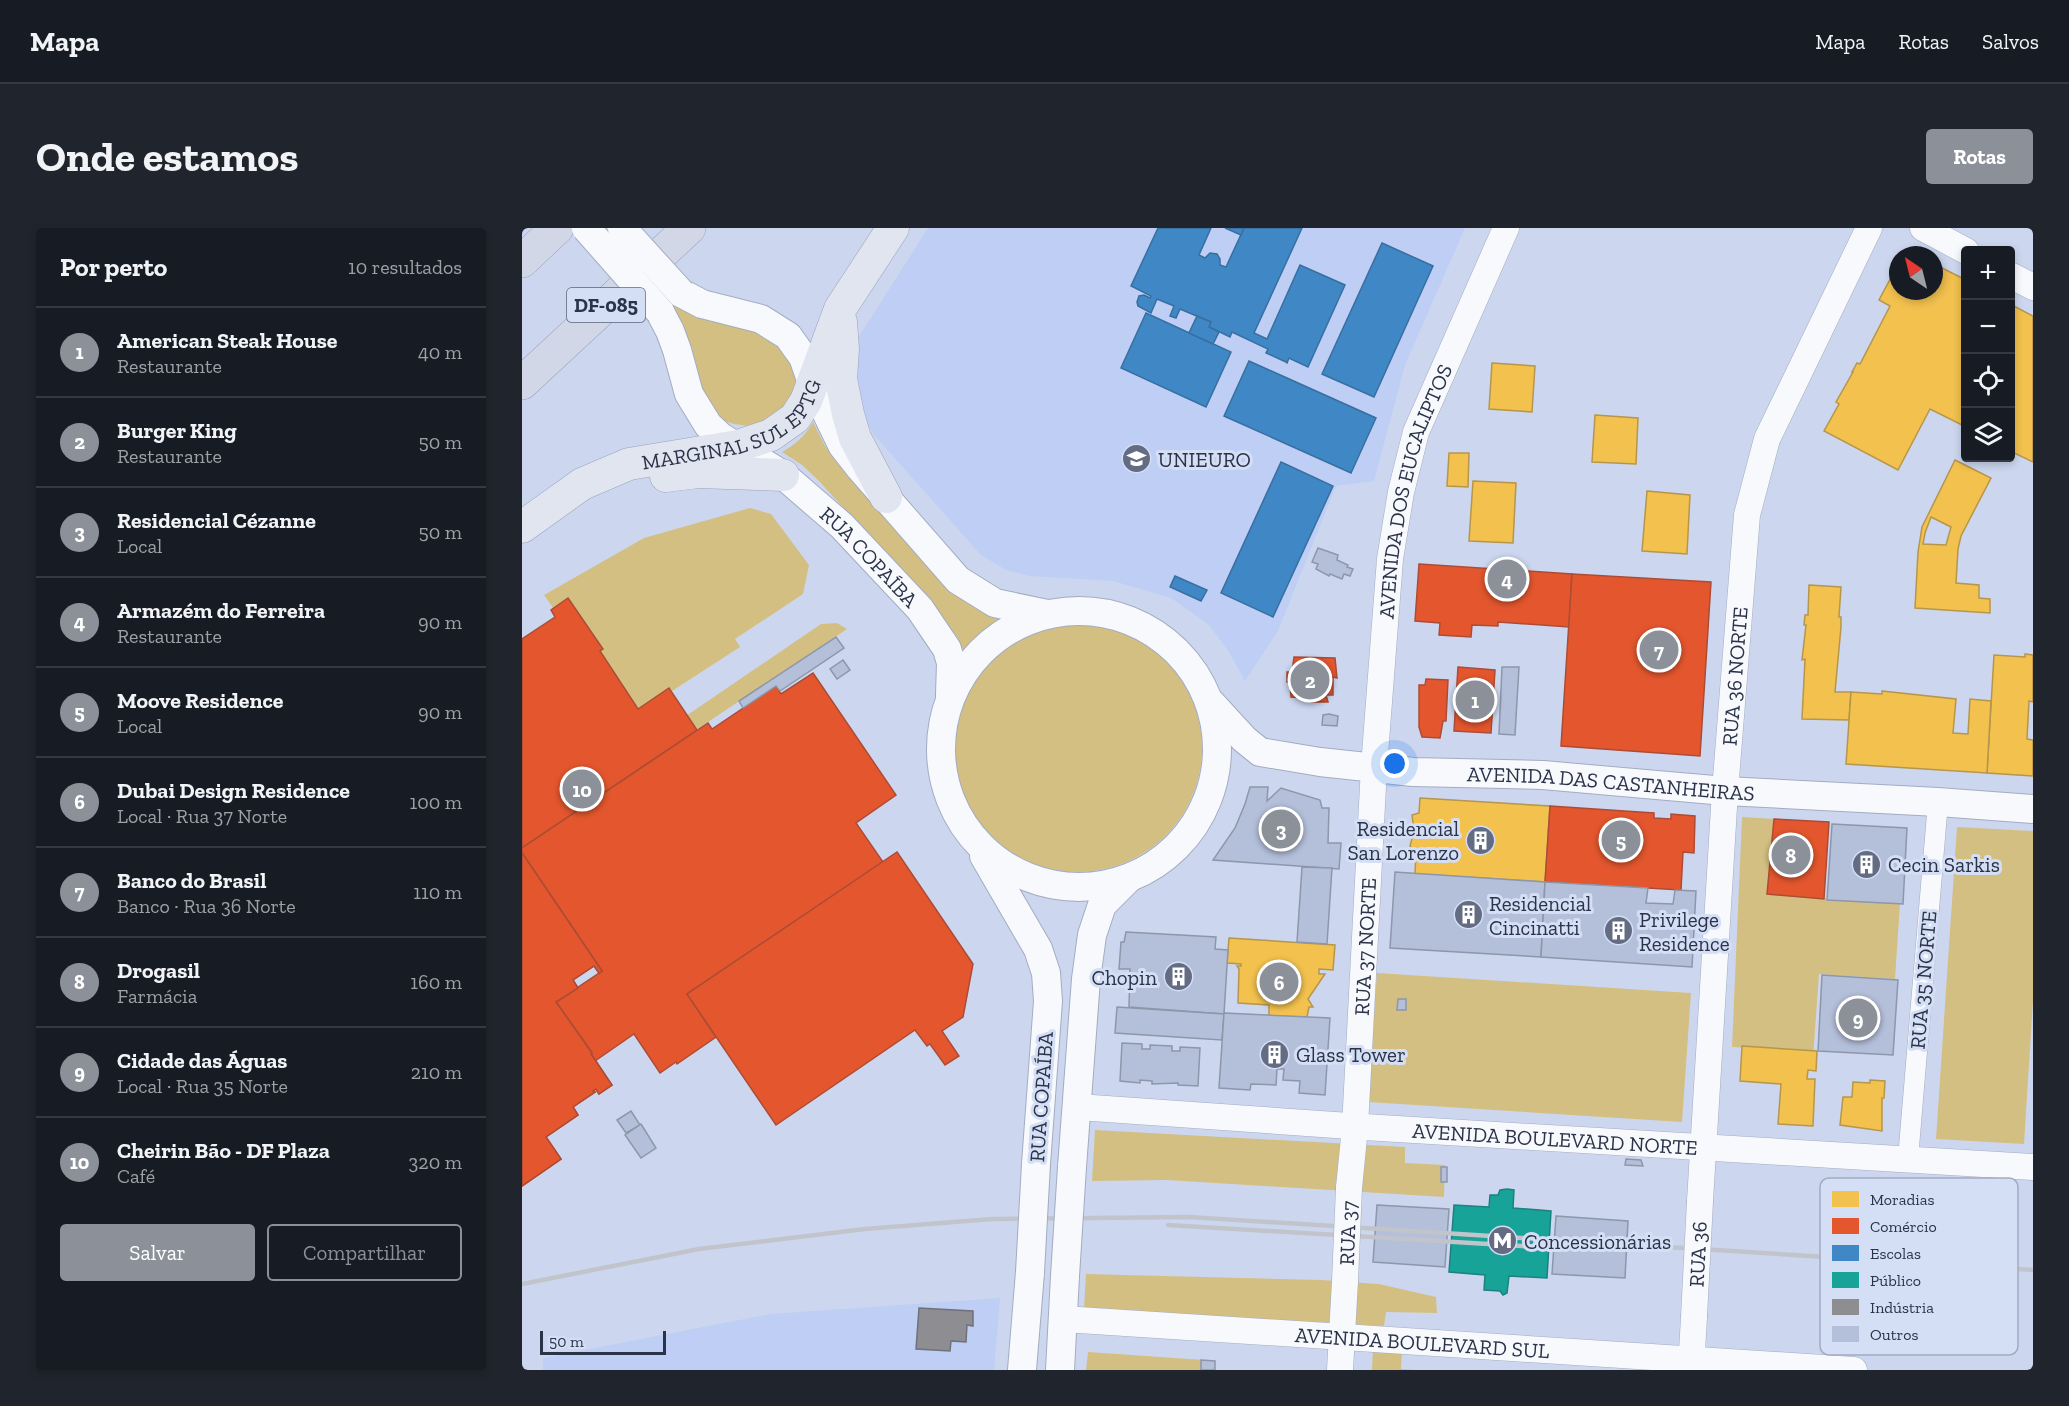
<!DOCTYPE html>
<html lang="pt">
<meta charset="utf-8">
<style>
:root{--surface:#171b24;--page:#20242c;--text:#f1f3f6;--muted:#9ea1a6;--line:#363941;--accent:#8c9099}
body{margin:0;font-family:"Zilla Slab",serif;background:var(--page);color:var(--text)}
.controls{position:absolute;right:18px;top:18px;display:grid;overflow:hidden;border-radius:6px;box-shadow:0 3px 9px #0003}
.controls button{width:54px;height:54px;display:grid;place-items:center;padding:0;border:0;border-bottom:2px solid var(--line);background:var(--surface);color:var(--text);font:30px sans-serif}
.compass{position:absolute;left:1367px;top:18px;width:54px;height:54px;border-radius:50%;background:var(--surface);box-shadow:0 3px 9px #0003;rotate:325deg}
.scale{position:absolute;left:18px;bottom:15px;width:126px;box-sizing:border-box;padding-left:6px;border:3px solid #2a3348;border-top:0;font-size:16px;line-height:21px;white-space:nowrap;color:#2a3348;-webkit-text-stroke:4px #d4def5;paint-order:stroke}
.you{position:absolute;left:873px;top:536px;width:21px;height:21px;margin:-15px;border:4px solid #fff;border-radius:50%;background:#1a73e8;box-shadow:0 0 0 9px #1a73e833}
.badge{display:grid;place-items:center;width:39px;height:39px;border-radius:50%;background:var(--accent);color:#fff;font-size:20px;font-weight:700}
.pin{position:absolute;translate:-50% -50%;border:3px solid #fff;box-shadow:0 2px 6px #0006}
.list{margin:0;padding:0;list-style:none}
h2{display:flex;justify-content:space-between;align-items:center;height:78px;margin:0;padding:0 24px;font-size:26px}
h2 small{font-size:20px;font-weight:400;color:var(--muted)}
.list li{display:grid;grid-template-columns:39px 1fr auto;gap:18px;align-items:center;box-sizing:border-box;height:90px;padding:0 24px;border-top:2px solid var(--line)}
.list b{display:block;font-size:22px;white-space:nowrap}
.list p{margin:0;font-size:20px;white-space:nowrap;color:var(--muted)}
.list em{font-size:20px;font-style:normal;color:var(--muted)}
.actions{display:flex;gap:12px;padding:18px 24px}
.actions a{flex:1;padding:14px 0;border:2px solid var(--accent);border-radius:6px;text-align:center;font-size:21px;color:var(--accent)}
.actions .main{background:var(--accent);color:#fff}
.icon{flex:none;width:33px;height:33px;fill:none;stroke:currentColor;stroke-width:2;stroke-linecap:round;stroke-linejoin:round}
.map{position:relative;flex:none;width:1511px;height:1142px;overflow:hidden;border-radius:6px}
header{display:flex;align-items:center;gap:36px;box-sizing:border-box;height:84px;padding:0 30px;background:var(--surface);border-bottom:2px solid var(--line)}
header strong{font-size:28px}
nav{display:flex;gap:33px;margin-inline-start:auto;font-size:21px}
.intro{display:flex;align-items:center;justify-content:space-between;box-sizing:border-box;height:144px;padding:0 36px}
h1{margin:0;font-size:42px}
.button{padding:15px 27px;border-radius:6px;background:var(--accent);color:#fff;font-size:21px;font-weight:700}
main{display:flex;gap:36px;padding:0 36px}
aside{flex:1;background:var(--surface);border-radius:6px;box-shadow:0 3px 9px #0003}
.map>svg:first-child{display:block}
</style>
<header>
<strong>Mapa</strong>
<nav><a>Mapa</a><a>Rotas</a><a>Salvos</a></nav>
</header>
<div class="intro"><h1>Onde estamos</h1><a class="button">Rotas</a></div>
<main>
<aside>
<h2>Por perto<small>10 resultados</small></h2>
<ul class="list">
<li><span class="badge">1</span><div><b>American Steak House</b><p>Restaurante</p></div><em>40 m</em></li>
<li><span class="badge">2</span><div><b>Burger King</b><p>Restaurante</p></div><em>50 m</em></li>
<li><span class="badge">3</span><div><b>Residencial Cézanne</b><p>Local</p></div><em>50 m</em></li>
<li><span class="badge">4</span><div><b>Armazém do Ferreira</b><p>Restaurante</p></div><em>90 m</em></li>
<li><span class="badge">5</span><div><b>Moove Residence</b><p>Local</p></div><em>90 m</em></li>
<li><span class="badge">6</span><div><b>Dubai Design Residence</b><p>Local · Rua 37 Norte</p></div><em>100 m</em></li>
<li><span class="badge">7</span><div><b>Banco do Brasil</b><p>Banco · Rua 36 Norte</p></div><em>110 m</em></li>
<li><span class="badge">8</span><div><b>Drogasil</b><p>Farmácia</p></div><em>160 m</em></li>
<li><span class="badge">9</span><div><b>Cidade das Águas</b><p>Local · Rua 35 Norte</p></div><em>210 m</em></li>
<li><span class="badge">10</span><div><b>Cheirin Bão - DF Plaza</b><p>Café</p></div><em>320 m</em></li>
</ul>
<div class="actions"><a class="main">Salvar</a><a>Compartilhar</a></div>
</aside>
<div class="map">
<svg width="1511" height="1142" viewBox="0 0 1511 1142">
<rect width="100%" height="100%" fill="#ccd7ef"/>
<!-- built -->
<g fill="#becef4">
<path d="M406,0H943L883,137L852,253L814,258L756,403L723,453L707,424L687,397L649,370L591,353L508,348L484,342L459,327L353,208L338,185L331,118Z"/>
<path d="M478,1070L472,1142H21V1130L249,1086Z"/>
</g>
<!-- green -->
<g fill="#d4bf82">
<path d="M146,74L219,96L264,118L276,149L275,167L257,189L227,198L212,196L196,191L180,176L171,136L170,119Z"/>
<path d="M291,194L303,218L317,236L482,388L462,402L442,424L436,410L418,386L297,253L280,237L260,224C274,216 283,208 291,194Z"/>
<path d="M228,280L249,286L287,337L281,366L213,411L218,419L147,465L115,499L22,367L122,310Z"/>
<path d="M315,395L325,401L171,504L161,490L299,396Z"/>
<circle cx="556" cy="520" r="124"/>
<path d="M1220,589L1307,594L1302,670L1378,675L1373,751L1297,746L1291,830L1287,823L1210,819Z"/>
<path d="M1435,599L1511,603V772L1502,916L1414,911Z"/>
<path d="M855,745L1169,765L1160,894L846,874Z"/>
<path d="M573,902L883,919V935L923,937L922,969L645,952L570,953Z"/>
<path d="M564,1046L799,1052L857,1056L914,1069L915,1085L864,1084L862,1098L562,1081Z"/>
<path d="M851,1121L880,1122L879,1141L892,1142H850Z"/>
<path d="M566,1124L682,1132L681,1142H564Z"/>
</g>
<!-- homes -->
<g fill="#f2c14e" stroke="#b6964c" stroke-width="1.5" fill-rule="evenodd">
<path d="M1416,38L1444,52V199L1408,181L1376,242L1302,203L1317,176L1314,174L1331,144H1330L1335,135L1338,136L1368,78L1357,72L1372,44L1376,46V63H1412V45Z"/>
<path d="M1488,76L1511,88V234L1488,223Z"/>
<path d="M970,135L1013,138L1010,184L967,181Z"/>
<path d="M1073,187L1116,190L1114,236L1070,234Z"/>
<path d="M927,225H947L946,259L925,258Z"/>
<path d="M1433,232L1469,250L1439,308L1436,321L1434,355L1457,357V370L1468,371V385L1393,380L1396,324L1400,299ZM1409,289L1429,299L1424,317L1401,316L1403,305Z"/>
<path d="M951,253L994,255L991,315L947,313Z"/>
<path d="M1125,263L1168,267L1165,326L1120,323Z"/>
<path d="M1287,357L1319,359L1317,389H1319V399L1313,464H1329L1327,492L1280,491L1283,431L1280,432L1284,397H1282L1283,387H1286Z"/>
<path d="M1503,426L1511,427V474L1507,473L1505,511L1511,512V548L1465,545L1472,427L1503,429Z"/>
<path d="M1360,463L1434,471L1431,505L1446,506L1448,471L1469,473L1465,545L1324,536L1329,464L1360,466Z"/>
<path d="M898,570L1028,578L1023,654L893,646L894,624L888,618L892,603L890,587L897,585Z"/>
<path d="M707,710L813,717L811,742L797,741V746H803L786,771L791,779H787L785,789L747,788V777L716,775L717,741L715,738H719V736L705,735Z"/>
<path d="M1220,818L1295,823L1294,843L1286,842L1285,851H1293L1291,898L1256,896L1259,856L1218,853Z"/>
<path d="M1348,852L1363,853L1362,870H1360V903L1318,897L1321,869H1330L1331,854L1348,855Z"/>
</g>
<!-- shops -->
<g fill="#e4572e" stroke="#ac4c36" stroke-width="1.5" fill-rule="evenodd">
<path d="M897,336L1050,346L1047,399L976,394V398L950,397L949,409L917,407L918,395L893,393Z"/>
<path d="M1050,346L1189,354L1178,528L1039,518Z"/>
<path d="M46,370L81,421L78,423L116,481L147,460L175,502L0,620V411L33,389L29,382Z"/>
<path d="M772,429L813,430L815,450L811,449V467H804L806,474H790V470L769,469L768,454H765V444H770Z"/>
<path d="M936,439L973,442L969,505L932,503Z"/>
<path d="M291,445L374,567L334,595L361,634L165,766L194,809L155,836L154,834L138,845L112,806L73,833L69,826L70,825L34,774L80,743L0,625V620L186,495L190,501L254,458L259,466Z"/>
<path d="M904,451L926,452L924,493H921L918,510L900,509L897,499V457H903Z"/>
<path d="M1028,578L1132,585V590L1149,591V586L1173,588L1172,625L1161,624L1159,662L1023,654Z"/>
<path d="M1252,591L1307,594L1302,671L1245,666Z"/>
<path d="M375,624L451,736L441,789L420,803L437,828L423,837L408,816L405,818L393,802L254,897L165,766Z"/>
<path d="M0,625L80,743L77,745L72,738L51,752L56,760L34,774L70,825L69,826L90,857L77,866L74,861L71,863L73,864L51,879L56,887L24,909L39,931L0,958V667L30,711L42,702L8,652L0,658ZM51,716L58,726L46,734L39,724Z"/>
<path d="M0,625L80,743L77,745L72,738L51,752L56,760L34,774L70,825L69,826L90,857L77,866L74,861L71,863L73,864L51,879L56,887L24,909L39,931L0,958Z"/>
</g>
<!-- schools -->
<g fill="#3f88c5" stroke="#396ea0" stroke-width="1.5">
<path d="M636,0H689L677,27L683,30L688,25L695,26L698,31V37L704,39L722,0H780L732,105L745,111L778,37L823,57L786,139L767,130L765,135L764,134L744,125L746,121L710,104L708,109L687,99L689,94L658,81L654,90L648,88L652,78L635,71L629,85L616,78L615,74L617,68L622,67L628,70L629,68L609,58Z"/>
<path d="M703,0H722L719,7Z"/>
<path d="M860,15L911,38L852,169L800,146Z"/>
<path d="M624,85L709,124L684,179L599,140Z"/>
<path d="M675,88L689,94L687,99L697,104L691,116L667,105Z"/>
<path d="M727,133L854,190L829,245L702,188Z"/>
<path d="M759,234L811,258L751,389L699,365Z"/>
<path d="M653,348L685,362L679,373L648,359Z"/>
</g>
<!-- public -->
<path fill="#17a398" stroke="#1d8180" stroke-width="1.5" d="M985,961L992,962L991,980L1029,983L1025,1050L987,1048L985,1065L981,1067L978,1063L962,1062L963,1047L927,1044L932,977L967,979L968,967H976L978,962Z"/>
<!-- industry -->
<path fill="#8d8d92" stroke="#6f727c" stroke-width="1.5" d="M397,1080L451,1083V1098L445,1097L444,1114L429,1113L428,1123L394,1121Z"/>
<!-- building -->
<g fill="#b4bfda" stroke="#8e96aa" stroke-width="1.5">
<path d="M796,320L816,327L815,332L826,337L825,339L831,341L828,348L822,346L820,351L808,346L807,348L794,341L796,336L790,334Z"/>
<path d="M314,409L322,420L258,463L254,458L221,480L217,473Z"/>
<path d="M321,432L328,442L315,451L308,441Z"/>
<path d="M980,439H997L993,507L977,506Z"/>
<path d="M807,486L816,488L815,498L800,497L801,487Z"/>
<path d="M728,559H746L745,573L759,560L798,572L800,580H807L806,615H819L817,641L691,632L713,600L723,576Z"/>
<path d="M1310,596L1385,600L1381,676L1305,672Z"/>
<path d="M780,639L810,640L805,716L775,714Z"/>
<path d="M873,644L1023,654L1019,729L868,720Z"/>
<path d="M1023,654L1126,660L1124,675L1151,676L1153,662L1174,663L1170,739L1019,729Z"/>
<path d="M604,704L694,709L693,721L706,722L702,786L607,779L608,741H597L599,714H602Z"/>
<path d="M1300,747L1376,752L1371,827L1296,823Z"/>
<path d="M876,771H884V782H875Z"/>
<path d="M595,779L702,786L700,812L593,805Z"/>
<path d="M702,785L808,790L803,867L777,865L778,853L761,852L762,841H755L754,857L729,856L728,862L697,860Z"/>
<path d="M600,815L620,816V821H628V817L650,818V823H658V819L678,820L676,858L656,857V855L630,856V853L618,852V855L598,853Z"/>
<path d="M109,883L118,897L104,905L95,892Z"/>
<path d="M119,896L134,920L119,930L103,907Z"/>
<path d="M1104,931L1119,932L1121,938L1103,937Z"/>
<rect x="919" y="939" width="6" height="15"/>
<path d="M855,977L927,981L923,1039L851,1034Z"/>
<path d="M1034,988L1106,993L1103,1050L1030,1046Z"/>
<path d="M679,1132L693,1133V1142H679Z"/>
</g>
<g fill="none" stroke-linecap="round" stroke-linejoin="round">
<defs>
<path id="minor" d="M1386,931L1416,574"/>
<g id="tertiary">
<path d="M1401,0L1444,23"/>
<path d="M1488,47L1511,59"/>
<path id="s1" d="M556,879L842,899L1511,939"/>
<path id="s2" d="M827,960L833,899L852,539L868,331L879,264L894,204L984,0"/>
<path id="s3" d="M1178,973L1203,563L1225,287L1245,211L1347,0"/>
<path id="s4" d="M541,1091L1332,1142"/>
<path d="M818,1142L823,1053"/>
<path d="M1169,1142L1172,1089"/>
</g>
<g id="secondary">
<path d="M159,65L180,76L239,91L266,108L281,129L290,155L320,217L338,240L436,352L473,375L525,386"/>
<path id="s5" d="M138,84L148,103L155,122L167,166L186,197L199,209L261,247L320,298L398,381L425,421L429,435L428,467"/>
<circle cx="557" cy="521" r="138"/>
<path id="s6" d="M689,475L722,511L738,524L798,534L891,544L1021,547L1203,563L1416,574L1511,581"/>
<path d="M462,628L516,721L524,745L526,773L514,936"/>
<path d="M550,939L564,751L570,707L580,677L605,652"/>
<path d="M500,1142L508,1044"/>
<path d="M538,1142L543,1048"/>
</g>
<g id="primary">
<path d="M319,94L321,121L319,151L326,186L333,210L364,269"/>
<path d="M144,248L176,244L261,247"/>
<path id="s7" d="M0,299L60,256L107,236L216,218L249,207L273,190L284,173L318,81L371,0"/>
</g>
<g id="motorway">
<path d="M0,33L35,0"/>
<path d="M0,155L167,0"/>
</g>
</defs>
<!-- minor casing -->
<use href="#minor" stroke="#a3acc0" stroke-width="21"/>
<!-- tertiary casing -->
<use href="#tertiary" stroke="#a3acc0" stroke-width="27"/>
<!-- secondary casing -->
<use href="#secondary" stroke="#a3acc0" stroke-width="30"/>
<!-- primary casing -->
<use href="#primary" stroke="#99a3bc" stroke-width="33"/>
<!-- motorway casing -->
<use href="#motorway" stroke="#99a3bc" stroke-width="34"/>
<!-- minor -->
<use href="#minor" stroke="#f7f9fd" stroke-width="20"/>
<!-- tertiary -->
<use href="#tertiary" stroke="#f7f9fd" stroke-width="26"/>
<!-- secondary -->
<use href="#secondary" stroke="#f7f9fd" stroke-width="28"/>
<!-- primary -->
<use href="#primary" stroke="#e0e5f0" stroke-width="32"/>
<!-- motorway -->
<use href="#motorway" stroke="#d1d7e7" stroke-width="33"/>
<!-- rail -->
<g stroke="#c1c4cb" stroke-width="4.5">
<path d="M646,997L1035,1020"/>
<path d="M0,1056L177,1021L343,1001L470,991L667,989L1511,1042"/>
</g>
<defs>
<g id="tertiary-bridge">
<path id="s8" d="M823,1053L827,960"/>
<path id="s9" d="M1172,1089L1178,973"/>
</g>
<g id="secondary-bridge">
<path d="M64,0L138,84"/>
<path d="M100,0L159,65"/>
<path d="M508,1044L514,936"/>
<path d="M543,1048L550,939"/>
</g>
</defs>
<!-- tertiary-bridge casing -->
<use href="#tertiary-bridge" stroke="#a3acc0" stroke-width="27" stroke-linecap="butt"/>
<!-- secondary-bridge casing -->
<use href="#secondary-bridge" stroke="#a3acc0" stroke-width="30" stroke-linecap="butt"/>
<!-- tertiary-bridge -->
<use href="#tertiary-bridge" stroke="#f7f9fd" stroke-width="26"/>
<!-- secondary-bridge -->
<use href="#secondary-bridge" stroke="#f7f9fd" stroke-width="28"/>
</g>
<!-- icons -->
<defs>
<symbol id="university-disc" viewBox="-11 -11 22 22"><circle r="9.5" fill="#636c82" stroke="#d4def5"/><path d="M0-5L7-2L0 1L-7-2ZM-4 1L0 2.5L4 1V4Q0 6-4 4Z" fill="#fff"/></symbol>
<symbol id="building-disc" viewBox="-11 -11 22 22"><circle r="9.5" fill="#636c82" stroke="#d4def5"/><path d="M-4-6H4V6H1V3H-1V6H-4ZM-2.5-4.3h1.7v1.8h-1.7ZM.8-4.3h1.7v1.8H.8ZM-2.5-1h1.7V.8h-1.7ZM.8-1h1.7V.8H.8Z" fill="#fff"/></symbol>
<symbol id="metro-disc" viewBox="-11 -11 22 22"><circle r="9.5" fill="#636c82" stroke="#d4def5"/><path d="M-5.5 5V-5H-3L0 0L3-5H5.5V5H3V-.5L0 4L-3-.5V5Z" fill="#fff"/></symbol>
</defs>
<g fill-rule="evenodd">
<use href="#university-disc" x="598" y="214" width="33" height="33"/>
<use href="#building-disc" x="942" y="596" width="33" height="33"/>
<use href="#building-disc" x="1328" y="620" width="33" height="33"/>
<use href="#building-disc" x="930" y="670" width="33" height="33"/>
<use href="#building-disc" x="1080" y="686" width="33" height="33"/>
<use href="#building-disc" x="640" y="732" width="33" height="33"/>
<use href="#building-disc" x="736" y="810" width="33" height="33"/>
<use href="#metro-disc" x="964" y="996" width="33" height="33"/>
</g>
<g text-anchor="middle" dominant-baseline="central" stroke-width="6" stroke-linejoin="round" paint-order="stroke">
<!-- shield labels -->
<rect fill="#d4def5" stroke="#5d667c" stroke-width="1.5" x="45" y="60" width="78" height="34" rx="4.5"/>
<g font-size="20" font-weight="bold" fill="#2a3348">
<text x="84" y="77">DF-085</text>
</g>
<!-- street labels -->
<g font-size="21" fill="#2a3348" stroke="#d4def5">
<text stroke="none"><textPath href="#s7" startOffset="240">MARGINAL SUL EPTG</textPath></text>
<text stroke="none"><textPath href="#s2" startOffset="702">AVENIDA DOS EUCALIPTOS</textPath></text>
<text stroke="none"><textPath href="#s5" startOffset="333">RUA COPAÍBA</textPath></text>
<text stroke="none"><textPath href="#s3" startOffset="526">RUA 36 NORTE</textPath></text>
<text stroke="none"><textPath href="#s6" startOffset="422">AVENIDA DAS CASTANHEIRAS</textPath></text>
<text stroke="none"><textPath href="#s2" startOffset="242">RUA 37 NORTE</textPath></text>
<text transform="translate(1401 752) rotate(-85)">RUA 35 NORTE</text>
<text transform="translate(519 869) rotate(-86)">RUA COPAÍBA</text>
<text stroke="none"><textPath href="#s1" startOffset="478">AVENIDA BOULEVARD NORTE</textPath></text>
<text stroke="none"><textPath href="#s8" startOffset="48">RUA 37</textPath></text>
<text stroke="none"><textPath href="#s9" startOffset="63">RUA 36</textPath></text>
<text stroke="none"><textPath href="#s4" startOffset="360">AVENIDA BOULEVARD SUL</textPath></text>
</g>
<!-- poi labels -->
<g font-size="21" fill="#2a3348" stroke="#d4def5" text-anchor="start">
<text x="636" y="231">UNIEURO</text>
<text x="937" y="600" text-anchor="end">Residencial<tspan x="937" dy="24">San Lorenzo</tspan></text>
<text x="1366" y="636">Cecin Sarkis</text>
<text x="967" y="675">Residencial<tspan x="967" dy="24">Cincinatti</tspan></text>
<text x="1117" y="691">Privilege<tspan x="1117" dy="24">Residence</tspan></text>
<text x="635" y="749" text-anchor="end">Chopin</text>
<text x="774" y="826">Glass Tower</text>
<text x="1002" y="1013">Concessionárias</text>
</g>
</g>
<!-- legend -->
<rect x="1298" y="950" width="198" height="177" rx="9" fill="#d4def5" stroke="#a1abc1" stroke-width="1.5"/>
<rect x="1310" y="963" width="27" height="16" fill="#f2c14e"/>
<rect x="1310" y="990" width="27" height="16" fill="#e4572e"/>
<rect x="1310" y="1017" width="27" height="16" fill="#3f88c5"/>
<rect x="1310" y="1044" width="27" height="16" fill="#17a398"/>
<rect x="1310" y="1071" width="27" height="16" fill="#8d8d92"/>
<rect x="1310" y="1098" width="27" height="16" fill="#b4bfda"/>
<g font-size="16" fill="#2a3348">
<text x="1348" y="977">Moradias</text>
<text x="1348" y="1004">Comércio</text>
<text x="1348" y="1031">Escolas</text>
<text x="1348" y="1058">Público</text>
<text x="1348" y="1085">Indústria</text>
<text x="1348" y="1112">Outros</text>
</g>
</svg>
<div class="controls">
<button>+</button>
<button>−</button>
<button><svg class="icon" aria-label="locate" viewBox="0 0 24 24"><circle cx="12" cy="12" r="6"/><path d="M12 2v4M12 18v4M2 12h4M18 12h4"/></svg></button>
<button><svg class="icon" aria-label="layers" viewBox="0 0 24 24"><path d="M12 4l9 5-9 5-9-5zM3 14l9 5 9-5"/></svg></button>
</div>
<svg class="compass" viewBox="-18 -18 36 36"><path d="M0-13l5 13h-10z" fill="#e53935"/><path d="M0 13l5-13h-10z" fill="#9ea1a6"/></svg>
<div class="scale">50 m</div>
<div class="you"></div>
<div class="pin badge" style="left:953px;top:472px">1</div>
<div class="pin badge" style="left:788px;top:452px">2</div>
<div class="pin badge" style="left:759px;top:601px">3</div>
<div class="pin badge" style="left:985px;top:351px">4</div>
<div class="pin badge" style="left:1099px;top:612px">5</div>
<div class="pin badge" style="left:757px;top:754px">6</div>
<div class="pin badge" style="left:1137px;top:422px">7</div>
<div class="pin badge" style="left:1269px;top:627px">8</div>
<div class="pin badge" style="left:1336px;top:790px">9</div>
<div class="pin badge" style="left:60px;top:561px">10</div>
</div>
</main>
